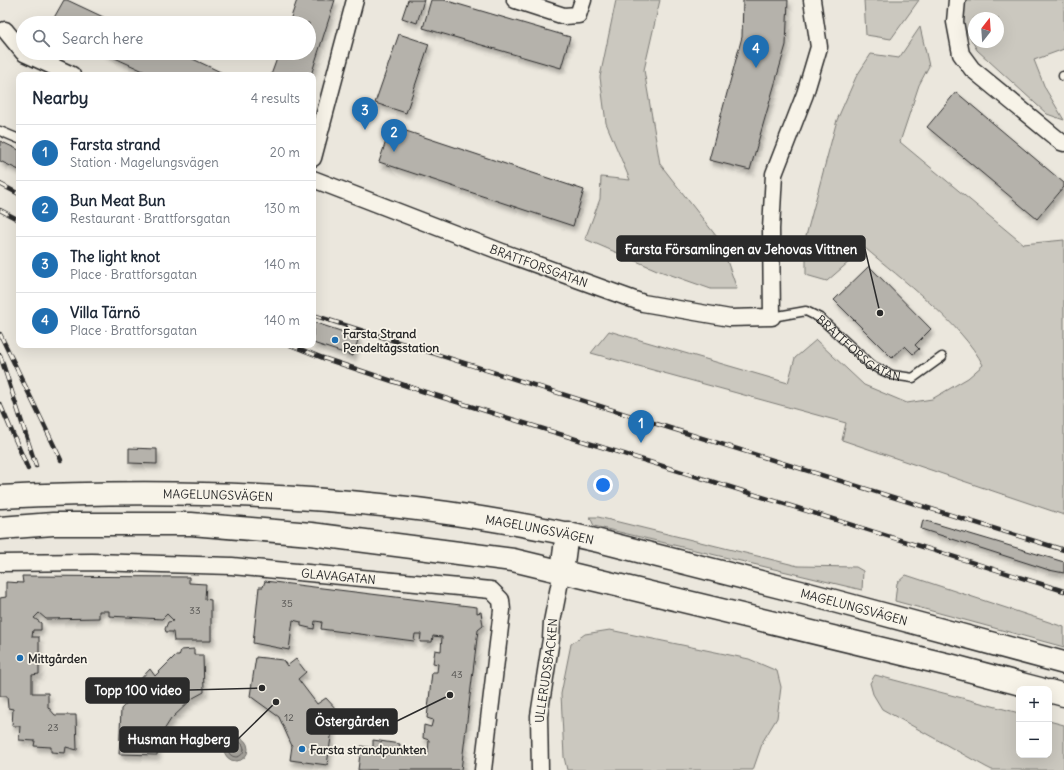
<!DOCTYPE html>
<meta charset="utf-8">
<style>
:root{--surface:#fff;--page:#f6f6f7;--text:#1f2937;--muted:#747a83;--line:#e0e1e3;--accent:#1f6fb2}
body{margin:0;font-family:Delius,sans-serif;background:var(--page);color:var(--text)}
.controls{position:absolute;right:12px;bottom:12px;display:grid;overflow:hidden;border-radius:8px;box-shadow:0 4px 16px #0002}
.controls button{width:36px;height:36px;display:grid;place-items:center;padding:0;border:0;border-bottom:1px solid var(--line);background:var(--surface);color:var(--text);font:20px sans-serif}
.compass{position:absolute;left:968px;top:12px;width:36px;height:36px;border-radius:50%;background:var(--surface);box-shadow:0 4px 16px #0002;rotate:17deg}
.you{position:absolute;left:603px;top:485px;width:14px;height:14px;margin:-10px;border:3px solid #fff;border-radius:50%;background:#1a73e8;box-shadow:0 0 0 6px #1a73e833}
.badge{display:grid;place-items:center;width:26px;height:26px;border-radius:50%;background:var(--accent);color:#fff;font-size:13px;font-weight:700}
.pin{position:absolute;translate:-50% -33px;filter:drop-shadow(0 1px 2px #0008)}
.pin::after{content:'';position:absolute;top:21px;width:14px;height:12px;background:inherit;clip-path:polygon(0 0,100% 0,50% 100%)}
.list{margin:0;padding:0;list-style:none}
h2{display:flex;justify-content:space-between;align-items:center;height:52px;margin:0;padding:0 16px;font-size:17px}
h2 small{font-size:13px;font-weight:400;color:var(--muted)}
.list li{display:grid;grid-template-columns:26px 1fr auto;gap:12px;align-items:center;box-sizing:border-box;height:56px;padding:0 16px;border-top:1px solid var(--line)}
.list b{display:block;font-size:15px;white-space:nowrap}
.list p{margin:0;font-size:13px;white-space:nowrap;color:var(--muted)}
.list em{font-size:13px;font-style:normal;color:var(--muted)}
.icon{flex:none;width:22px;height:22px;fill:none;stroke:currentColor;stroke-width:2;stroke-linecap:round;stroke-linejoin:round}
.map{position:relative;flex:none;width:1064px;height:770px;overflow:hidden}
.search{position:absolute;background:var(--surface);box-shadow:0 4px 16px #0002;left:16px;top:16px;width:300px;height:44px;display:flex;align-items:center;gap:10px;box-sizing:border-box;padding:0 14px;border-radius:22px;color:var(--muted);font-size:15px}
.panel{position:absolute;background:var(--surface);box-shadow:0 4px 16px #0002;left:16px;top:72px;width:300px;height:276px;border-radius:8px}
.map>svg:first-child{display:block}
</style>
<div class="map">
<svg width="1064" height="770" viewBox="0 0 1064 770">
<defs>
<filter id="shadow"><feDropShadow dx="2.5" dy="4.5" stdDeviation="2" flood-color="#0004"/></filter>
</defs>
<rect width="100%" height="100%" fill="#ebe7dd"/>
<filter id="ink" filterUnits="userSpaceOnUse"><feTurbulence type="fractalNoise" baseFrequency=".025" numOctaves="2"/><feDisplacementMap in="SourceGraphic" scale="8" xChannelSelector="R" yChannelSelector="G"/><feConvolveMatrix kernelMatrix="1 2 1 2 8 2 1 2 1" color-interpolation-filters="sRGB"/></filter>
<g filter="url(#ink)">
<!-- green -->
<g fill="#cbc8bf" stroke="#7b7a75" fill-rule="evenodd">
<path d="M616,0H660L644,70L660,164L720,241L737,289H711L657,270L585,239L600,199L601,177L630,180L606,123L600,77Z"/>
<path d="M864,0H919L891,39L866,35Z"/>
<path d="M964,0H1064V49L1034,60L1045,88L1064,120L1047,114L977,50L963,25ZM974,18H998V42H974Z"/>
<path d="M920,27L929,66L919,85L900,142L1023,244L1064,240V515L842,440L846,423L591,353L609,331L788,383L795,358L816,340L864,385L907,403L932,399L968,378L983,365C963,325 900,278 865,248L827,281L806,275V236L837,120L856,77L871,54L899,58Z"/>
<path d="M590,517H598L798,566L856,567L863,571L862,590L594,526Z"/>
<path d="M906,575L1064,627V647L895,601L897,583Z"/>
<path d="M610,630L749,659L777,671L781,687L777,718L763,741L753,770H567L564,757L561,694L571,644L585,634Z"/>
<path d="M875,675L1019,713V755H1049V721L1064,725V770H992L986,767L882,709L873,694L870,683Z"/>
</g>
<!-- water -->
<circle fill="#a29f98" stroke="#72716c" cx="236" cy="749" r="12"/>
<g fill="none" stroke-linecap="round" stroke-linejoin="round">
<!-- shore -->
<circle stroke="#5b5957" stroke-width="1" cx="236" cy="749" r="8"/>
</g>
<!-- building -->
<g fill="#b5b2ab" stroke="#2b2b2b" filter="url(#shadow)">
<path d="M64,0H67L116,23H51Z"/>
<path d="M297,0H335L311,75H271L279,53H309V23H289Z"/>
<path d="M408,0H424L417,23L402,18Z"/>
<path d="M431,0H444L570,37L561,68L423,28Z"/>
<path d="M743,0H788L786,45L750,170L709,160L742,37Z"/>
<path d="M399,34L429,44L406,113L375,103Z"/>
<path d="M104,53H180L227,75H152Z"/>
<path d="M956,92L1064,183V187L1037,219L927,127Z"/>
<path d="M391,126L584,190L573,226L379,162Z"/>
<path d="M0,141L19,150V170L0,161Z"/>
<path d="M869,266L931,329L915,345L919,349L913,354L905,346L892,358L834,300Z"/>
<path d="M313,322L359,337L353,356L313,343Z"/>
<path d="M129,448L157,449V464L129,463Z"/>
<path d="M923,520L1064,562V573L1049,570L921,529Z"/>
<path d="M22,576L189,577V583L206,584L205,599L211,600V641H174L173,632H166L165,629L168,622L174,621L167,614L162,619L109,616V611H99V618L46,619L39,613L34,618L41,623V630H33L32,637H39V674L32,675V693H48V707L55,715H76L77,750L66,747L65,753L51,752V747L34,746L35,741L19,740L20,726H12L13,709L8,708L7,696H0V598L6,597V582L23,583Z"/>
<path d="M265,581L477,607V613L481,612L483,626L478,630L461,770H358L361,746L373,748V740L400,744L399,750L428,754L429,740L423,738L424,725L431,727L433,720L427,718L432,672H437L438,664L433,663L435,650L441,651L442,637L433,636L432,642H420L421,634H415L414,641L321,629L322,622L315,621L314,629L301,626V622L293,620L289,650L253,643L259,587H263Z"/>
<path d="M194,649V655H203L204,692L193,698L171,719L159,738L157,755L119,754L121,709L138,691L135,685L150,669L155,676L175,656H179L181,650Z"/>
<path d="M256,657L283,660L287,666L296,659L306,672L298,679L317,704L326,698L337,710L326,717L333,723L327,765L290,760L292,746L279,717L250,696Z"/>
</g>
<g fill="none" stroke-linecap="round" stroke-linejoin="round">
<defs>
<g id="service">
<path d="M1063,76H1064"/>
<path d="M0,131L19,139"/>
<path id="s1" d="M772,317L806,311L820,318L871,365L892,375L913,378L942,357"/>
</g>
<g id="minor">
<path d="M515,0L564,16L578,15L583,0"/>
<path d="M957,0L955,22L961,54L972,69L1061,142L1064,143"/>
<path d="M5,30L23,52"/>
<path d="M24,53L72,75"/>
<path d="M313,158L355,0"/>
<path id="s2" d="M313,179L502,252L643,303L730,318L772,317L771,229L774,174L805,94L819,47L812,0"/>
<path id="s3" d="M0,563L92,562L232,566L491,590L501,600L502,610L483,770"/>
<path id="s4" d="M540,770L539,716L551,639L552,622L562,571"/>
</g>
<g id="secondary">
<path id="s5" d="M0,497C200,487 404,495 599,541L812,595L1064,663"/>
<path d="M0,528L53,524H191L311,534L513,560L953,666L1040,689"/>
<path d="M562,571L567,533"/>
<path d="M1049,691L1064,695"/>
</g>
</defs>
<!-- service casing -->
<use href="#service" stroke="#2b2b2b" stroke-width="11"/>
<!-- minor casing -->
<use href="#minor" stroke="#2b2b2b" stroke-width="19"/>
<!-- secondary casing -->
<use href="#secondary" stroke="#2b2b2b" stroke-width="25"/>
<!-- service -->
<use href="#service" stroke="#f7f3e8" stroke-width="8"/>
<!-- minor -->
<use href="#minor" stroke="#f7f3e8" stroke-width="16"/>
<!-- secondary -->
<use href="#secondary" stroke="#f7f3e8" stroke-width="22"/>
<defs>
<g id="rail">
<path d="M0,184L19,194"/>
<path d="M0,210L19,220"/>
<path d="M313,315L647,421L1064,550"/>
<path d="M0,334L61,460"/>
<path d="M290,345L323,358L425,392L1064,591"/>
<path d="M0,355L36,466"/>
<path d="M0,404L28,469"/>
</g>
</defs>
<!-- rail casing -->
<use href="#rail" stroke="#2b2b2b" stroke-width="4.5"/>
<!-- rail -->
<use href="#rail" stroke="#f7f3e8" stroke-width="3" stroke-dasharray="9" stroke-linecap="butt"/>
</g>
</g>
<!-- markers -->
<g fill="#1f6fb2" stroke="#f7f3e8" stroke-width="1.5">
<circle cx="335" cy="340" r="4"/>
<circle cx="20" cy="658" r="4"/>
<circle cx="302" cy="749" r="4"/>
</g>
<g text-anchor="middle" dominant-baseline="central" stroke-width="3.5" stroke-linejoin="round" paint-order="stroke">
<!-- number labels -->
<g font-size="10" fill="#4e4d4b">
<text x="287" y="603">35</text>
<text x="195" y="610">33</text>
<text x="457" y="674">43</text>
<text x="289" y="717">12</text>
<text x="53" y="727">23</text>
</g>
<!-- street labels -->
<g font-size="12" fill="#2b2b2b" stroke="#f7f3e8">
<text stroke="none"><textPath href="#s2" startOffset="242">BRATTFORSGATAN</textPath></text>
<text stroke="none"><textPath href="#s1" startOffset="100">BRATTFORSGATAN</textPath></text>
<text stroke="none"><textPath href="#s5" startOffset="218">MAGELUNGSVÄGEN</textPath></text>
<text stroke="none"><textPath href="#s5" startOffset="542">MAGELUNGSVÄGEN</textPath></text>
<text stroke="none"><textPath href="#s3" startOffset="339">GLAVAGATAN</textPath></text>
<text stroke="none"><textPath href="#s5" startOffset="866">MAGELUNGSVÄGEN</textPath></text>
<text stroke="none"><textPath href="#s4" startOffset="100">ULLERUDSBACKEN</textPath></text>
</g>
<!-- poi labels -->
<g font-size="12" font-weight="bold" fill="#2b2b2b" stroke="#f7f3e8" text-anchor="start">
<text x="343" y="333">Farsta Strand<tspan x="343" dy="14">Pendeltågsstation</tspan></text>
<text x="28" y="658">Mittgården</text>
<text x="310" y="749">Farsta strandpunkten</text>
</g>
</g>
<!-- callouts -->
<path fill="none" stroke="#2b2b2b" stroke-width="1.5" d="M880 313L865 249M262 688L189 690M450 695L397 721M276 702L238 739"/>
<g fill="#2b2b2b" stroke="#f7f3e8" stroke-width="1.5">
<circle cx="880" cy="313" r="4"/>
<circle cx="262" cy="688" r="4"/>
<circle cx="450" cy="695" r="4"/>
<circle cx="276" cy="702" r="4"/>
</g>
<g fill="#2b2b2b" stroke="#2b2b2b" stroke-width="1.5">
<rect x="617" y="236" width="248" height="25" rx="4"/>
<rect x="86" y="678" width="103" height="25" rx="4"/>
<rect x="307" y="709" width="90" height="25" rx="4"/>
<rect x="120" y="727" width="118" height="25" rx="4"/>
</g>
<g font-size="13" text-anchor="middle" font-weight="bold" fill="#fff">
<text x="741" y="254">Farsta Församlingen av Jehovas Vittnen</text>
<text x="138" y="695">Topp 100 video</text>
<text x="352" y="726">Östergården</text>
<text x="179" y="744">Husman Hagberg</text>
</g>
</svg>
<div class="controls">
<button>+</button>
<button>−</button>
</div>
<svg class="compass" viewBox="-18 -18 36 36"><path d="M0-13l5 13h-10z" fill="#e53935"/><path d="M0 13l5-13h-10z" fill="#747a83"/></svg>
<div class="you"></div>
<div class="pin badge" style="left:641px;top:443px">1</div>
<div class="pin badge" style="left:394px;top:152px">2</div>
<div class="pin badge" style="left:365px;top:130px">3</div>
<div class="pin badge" style="left:756px;top:68px">4</div>
<div class="search"><svg class="icon" aria-label="search" viewBox="0 0 24 24"><circle cx="10" cy="10" r="6"/><path d="M15 15l6 6"/></svg>Search here</div>
<section class="panel">
<h2>Nearby<small>4 results</small></h2>
<ul class="list">
<li><span class="badge">1</span><div><b>Farsta strand</b><p>Station · Magelungsvägen</p></div><em>20 m</em></li>
<li><span class="badge">2</span><div><b>Bun Meat Bun</b><p>Restaurant · Brattforsgatan</p></div><em>130 m</em></li>
<li><span class="badge">3</span><div><b>The light knot</b><p>Place · Brattforsgatan</p></div><em>140 m</em></li>
<li><span class="badge">4</span><div><b>Villa Tärnö</b><p>Place · Brattforsgatan</p></div><em>140 m</em></li>
</ul>
</section>
</div>
